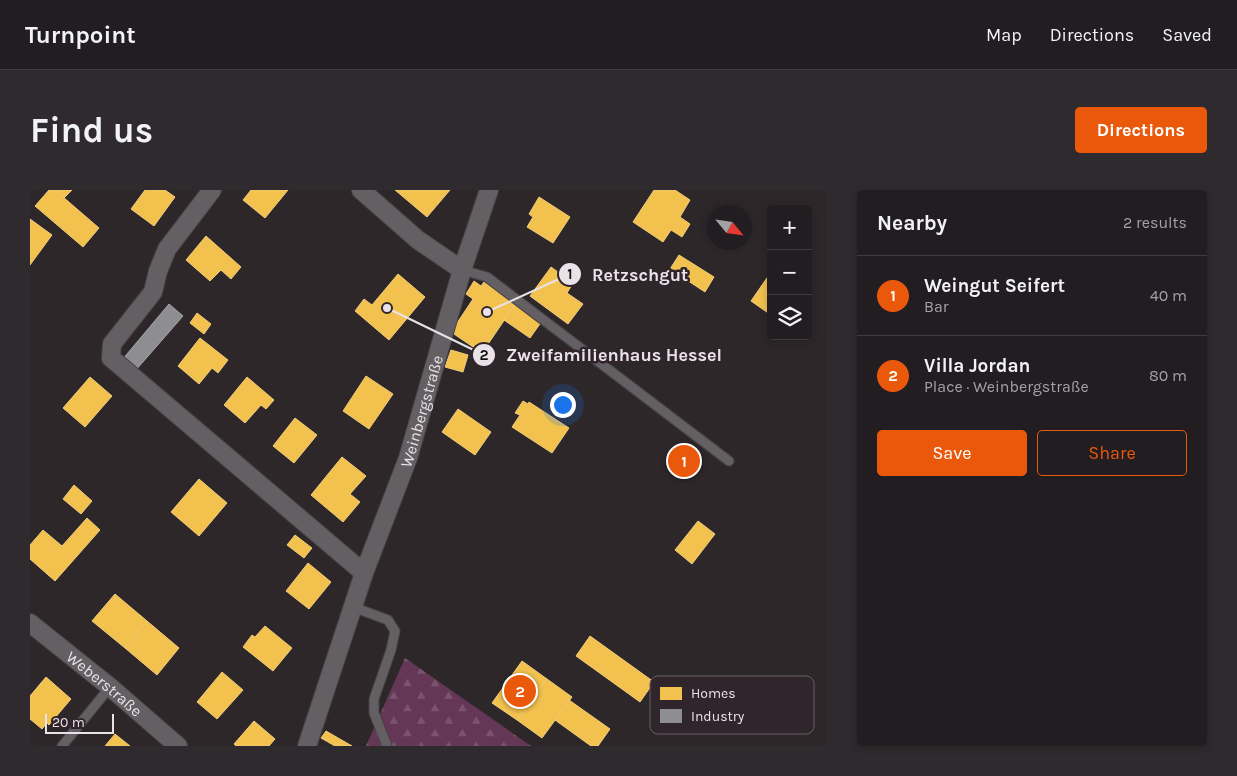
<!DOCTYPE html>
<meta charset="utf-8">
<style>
:root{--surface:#221d20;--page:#2e2a2d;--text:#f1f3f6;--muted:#a2a2a5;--line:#3f3b3e;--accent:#ea580c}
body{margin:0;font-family:Karla,sans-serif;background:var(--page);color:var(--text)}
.controls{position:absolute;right:15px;top:15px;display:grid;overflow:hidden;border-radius:5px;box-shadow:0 2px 8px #0003}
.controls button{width:45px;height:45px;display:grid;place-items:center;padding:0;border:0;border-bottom:1px solid var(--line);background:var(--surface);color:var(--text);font:25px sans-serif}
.compass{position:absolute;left:677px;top:15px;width:45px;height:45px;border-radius:50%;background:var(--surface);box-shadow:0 2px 8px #0003;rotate:119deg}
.scale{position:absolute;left:15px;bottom:12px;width:69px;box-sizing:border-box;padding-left:5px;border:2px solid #e9e2e6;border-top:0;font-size:14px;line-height:18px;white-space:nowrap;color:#e9e2e6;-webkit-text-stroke:4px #2f252b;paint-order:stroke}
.you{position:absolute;left:532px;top:214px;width:18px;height:18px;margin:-12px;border:4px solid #fff;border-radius:50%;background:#1a73e8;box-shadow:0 0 0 8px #1a73e833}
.badge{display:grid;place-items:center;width:32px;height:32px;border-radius:50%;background:var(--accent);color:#fff;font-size:16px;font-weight:700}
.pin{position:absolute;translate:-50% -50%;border:2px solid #fff;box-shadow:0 1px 5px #0006}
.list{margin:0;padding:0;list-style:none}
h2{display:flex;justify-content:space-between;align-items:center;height:65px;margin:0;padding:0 20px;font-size:21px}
h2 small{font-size:16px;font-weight:400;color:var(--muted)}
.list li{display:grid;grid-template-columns:32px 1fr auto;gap:15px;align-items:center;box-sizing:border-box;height:80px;padding:0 20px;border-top:1px solid var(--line)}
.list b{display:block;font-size:19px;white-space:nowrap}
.list p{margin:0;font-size:16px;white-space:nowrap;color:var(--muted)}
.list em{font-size:16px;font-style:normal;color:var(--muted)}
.actions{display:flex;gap:10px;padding:15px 20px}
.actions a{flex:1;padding:11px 0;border:1px solid var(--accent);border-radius:5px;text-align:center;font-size:18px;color:var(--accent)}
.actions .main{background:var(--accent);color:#fff}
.icon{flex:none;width:28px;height:28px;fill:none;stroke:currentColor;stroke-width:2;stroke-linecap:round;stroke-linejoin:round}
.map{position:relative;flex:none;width:797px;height:556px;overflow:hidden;border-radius:5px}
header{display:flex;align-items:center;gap:30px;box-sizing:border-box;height:70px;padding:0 25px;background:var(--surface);border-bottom:1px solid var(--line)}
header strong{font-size:24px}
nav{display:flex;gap:28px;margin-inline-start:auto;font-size:18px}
.intro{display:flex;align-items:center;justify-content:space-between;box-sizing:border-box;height:120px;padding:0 30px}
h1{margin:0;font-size:35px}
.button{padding:12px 22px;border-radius:5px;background:var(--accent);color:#fff;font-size:18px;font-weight:700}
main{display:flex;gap:30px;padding:0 30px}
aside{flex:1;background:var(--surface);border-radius:5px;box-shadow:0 2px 8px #0003}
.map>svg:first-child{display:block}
</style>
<header>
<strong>Turnpoint</strong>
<nav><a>Map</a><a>Directions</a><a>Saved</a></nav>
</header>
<div class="intro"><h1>Find us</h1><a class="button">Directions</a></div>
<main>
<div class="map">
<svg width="797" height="556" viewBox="0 0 797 556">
<defs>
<pattern id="forest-firs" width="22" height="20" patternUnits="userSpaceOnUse" patternTransform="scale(1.25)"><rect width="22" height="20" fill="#643756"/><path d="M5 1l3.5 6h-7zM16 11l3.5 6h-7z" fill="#7a546e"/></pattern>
</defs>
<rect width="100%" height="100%" fill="#2d272a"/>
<!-- forest -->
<path fill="url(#forest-firs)" d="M375,468L501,556H336Z"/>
<!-- homes -->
<g fill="#f2c14e" stroke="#efcb7c">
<path d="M19,0H25L69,38L53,57L5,16Z"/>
<path d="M25,0H42L34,8Z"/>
<path d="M115,0H135L145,7L124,36L101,19Z"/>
<path d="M221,0H258L235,28L213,10Z"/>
<path d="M365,0H420L397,27Z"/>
<path d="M624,0H645L660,10L650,27L660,34L652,47L641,40L633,52L603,32Z"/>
<path d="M509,7L540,27L523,53L497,37L503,27L499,24Z"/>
<path d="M0,29L22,45L0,75Z"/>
<path d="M176,46L211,77L201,89L191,80L180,91L156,70Z"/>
<path d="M649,65L684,87L675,102L640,79Z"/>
<path d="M521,77L543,93L537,103L553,114L538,134L500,106Z"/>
<path d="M368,84L395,107L359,150L325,121L334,109L342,115Z"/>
<path d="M739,85L741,86V125L721,111Z"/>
<path d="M444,91L451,96L454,92L486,113L452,163L421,142L443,109L436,104Z"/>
<path d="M486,113L512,131L500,148L474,130Z"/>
<path d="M167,123L181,134L174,144L160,133Z"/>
<path d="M170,148L198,170L188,183L182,178L169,194L148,176Z"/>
<path d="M421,160L438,165L433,182L415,177Z"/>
<path d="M336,186L363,204L339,239L313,221Z"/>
<path d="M60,187L82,206L55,237L33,218Z"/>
<path d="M217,187L244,210L236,219L231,215L215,233L194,215Z"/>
<path d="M493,211L498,214L499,212L539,238L522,263L482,237L490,225L485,223Z"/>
<path d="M428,219L461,242L445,265L412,242Z"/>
<path d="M265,228L287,245L264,273L243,256Z"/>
<path d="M312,267L336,286L320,304L330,312L313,332L281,305Z"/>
<path d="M169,289L197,313L169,346L141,322Z"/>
<path d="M44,295L62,311L51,324L33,309Z"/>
<path d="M57,328L70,340L25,391L0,369V355L13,340L32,356Z"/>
<path d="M668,331L685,344L662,374L645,360Z"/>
<path d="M265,345L282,358L274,368L257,355Z"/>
<path d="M278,373L301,392L279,419L256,401Z"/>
<path d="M85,404L117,431L95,458L62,431Z"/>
<path d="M117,431L149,458L127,485L95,458Z"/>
<path d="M235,436L262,458L243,481L213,457L222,445L225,447Z"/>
<path d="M560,446L624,492L610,512L546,466Z"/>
<path d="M492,471L517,489L487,530L462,513Z"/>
<path d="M192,482L213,500L187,529L167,512Z"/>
<path d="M16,487L41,509L19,535L17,533L12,539L0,529V506Z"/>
<path d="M517,489L542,507L512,548L487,530Z"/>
<path d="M539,510L580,539L568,556H561L525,530Z"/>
<path d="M224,531L245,549L239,556H206L204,554Z"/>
<path d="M296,541L322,556H305L291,548Z"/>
<path d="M85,544L100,556H75Z"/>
</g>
<!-- industry -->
<path fill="#8d8d92" stroke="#a9a6ab" d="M139,114L153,126L105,181L92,170Z"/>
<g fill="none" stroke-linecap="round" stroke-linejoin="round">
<defs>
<g id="lane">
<path d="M432,80L457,87L699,271"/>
<path d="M323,417L358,430L365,441L361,460L344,509V523L357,556"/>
<path d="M32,556L80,497"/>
</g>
<g id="street">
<path d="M182,0L137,59L128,81L123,102L82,154L81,168L334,383"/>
<path d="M331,0L388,50L432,80"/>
<path id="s1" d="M0,433L80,497L148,556"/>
<path id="s2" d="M277,556L334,383L378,268L432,80L459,0"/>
</g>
</defs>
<!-- lane casing -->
<use href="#lane" stroke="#474345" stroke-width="11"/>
<!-- street casing -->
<use href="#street" stroke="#474345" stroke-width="20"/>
<!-- lane -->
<use href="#lane" stroke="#635f62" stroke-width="9"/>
<!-- street -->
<use href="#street" stroke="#635f62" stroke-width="18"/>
</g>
<g text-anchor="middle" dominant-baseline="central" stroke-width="5" stroke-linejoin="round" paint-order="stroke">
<!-- street labels -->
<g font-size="16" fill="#e9e2e6" stroke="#2f252b">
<text stroke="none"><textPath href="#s2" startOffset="354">Weinbergstraße</textPath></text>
<text stroke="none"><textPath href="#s1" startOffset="96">Weberstraße</textPath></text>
</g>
</g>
<!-- legend -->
<rect x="620" y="486" width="164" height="58" rx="8" fill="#2f252b" stroke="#675e63" stroke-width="1"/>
<rect x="630" y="497" width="22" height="13" fill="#f2c14e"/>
<rect x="630" y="519" width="22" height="14" fill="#8d8d92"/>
<g font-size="14" fill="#e9e2e6">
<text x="661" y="508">Homes</text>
<text x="661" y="531">Industry</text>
</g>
<!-- callouts -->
<path fill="none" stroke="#e9e2e6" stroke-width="2" d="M457 122L540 84M357 118L454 165"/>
<g fill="#e9e2e6" stroke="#2f252b" stroke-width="2">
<circle cx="457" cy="122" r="5"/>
<circle cx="357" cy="118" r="5"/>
<circle cx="540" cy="84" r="12"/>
<circle cx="454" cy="165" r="12"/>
</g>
<g font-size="15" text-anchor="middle" font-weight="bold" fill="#111">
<text x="540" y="89">1</text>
<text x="454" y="170">2</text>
</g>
<g font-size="18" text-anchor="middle" font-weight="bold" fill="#e9e2e6" stroke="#2f252b" stroke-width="5" stroke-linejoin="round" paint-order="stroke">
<text x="610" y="91">Retzschgut</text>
<text x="584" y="171">Zweifamilienhaus Hessel</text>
</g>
</svg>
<div class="controls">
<button>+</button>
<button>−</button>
<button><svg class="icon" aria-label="layers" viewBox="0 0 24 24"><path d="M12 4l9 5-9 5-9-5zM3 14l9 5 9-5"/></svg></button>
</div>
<svg class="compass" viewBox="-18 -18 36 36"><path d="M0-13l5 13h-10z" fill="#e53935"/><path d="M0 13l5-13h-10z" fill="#a2a2a5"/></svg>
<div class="scale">20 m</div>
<div class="you"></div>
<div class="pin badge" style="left:654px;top:271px">1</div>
<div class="pin badge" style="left:490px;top:501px">2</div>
</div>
<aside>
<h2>Nearby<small>2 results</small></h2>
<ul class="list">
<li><span class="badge">1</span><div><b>Weingut Seifert</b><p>Bar</p></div><em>40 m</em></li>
<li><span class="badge">2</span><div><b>Villa Jordan</b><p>Place · Weinbergstraße</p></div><em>80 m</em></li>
</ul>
<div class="actions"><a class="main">Save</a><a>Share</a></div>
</aside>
</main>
